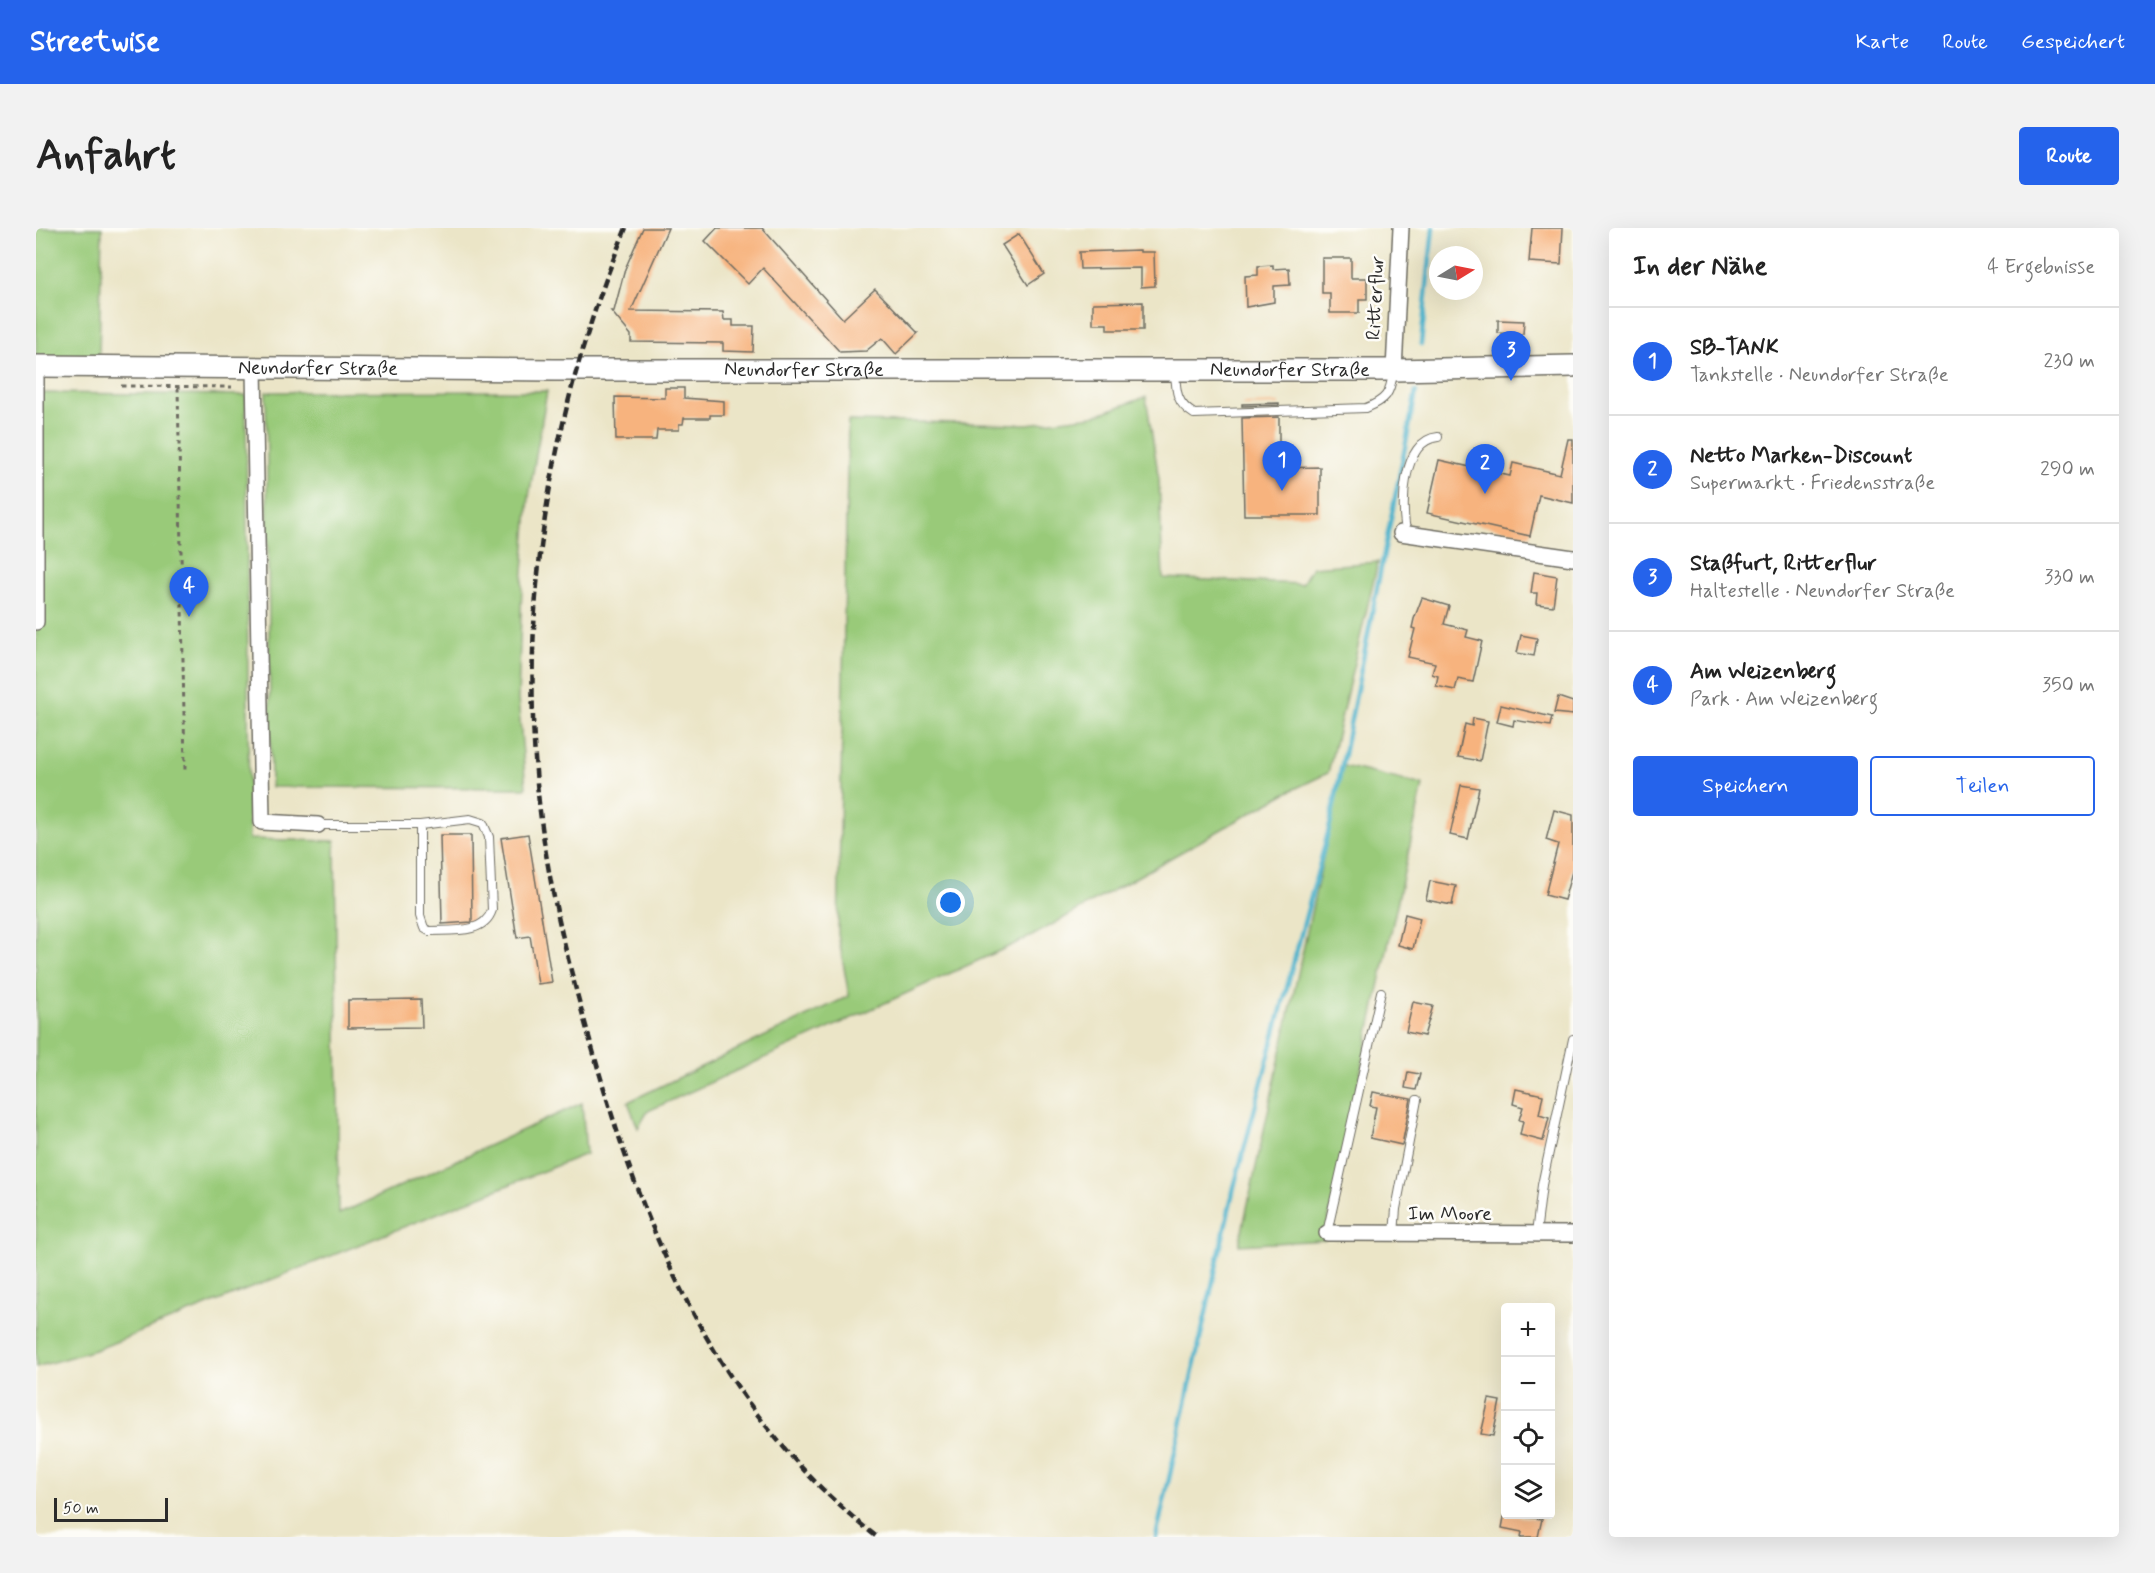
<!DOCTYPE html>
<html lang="de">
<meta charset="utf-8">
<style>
:root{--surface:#fff;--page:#f2f2f2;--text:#222;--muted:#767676;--line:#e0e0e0;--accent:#2563eb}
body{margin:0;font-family:Mynerve,sans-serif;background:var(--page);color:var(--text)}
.controls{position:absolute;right:18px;bottom:18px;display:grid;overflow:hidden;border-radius:6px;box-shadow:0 6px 24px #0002}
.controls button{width:54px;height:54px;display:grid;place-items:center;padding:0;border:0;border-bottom:2px solid var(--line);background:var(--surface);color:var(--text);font:30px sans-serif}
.compass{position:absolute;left:1393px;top:18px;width:54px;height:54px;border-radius:50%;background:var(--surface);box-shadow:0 6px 24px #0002;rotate:80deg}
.scale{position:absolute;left:18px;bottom:15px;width:114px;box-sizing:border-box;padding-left:6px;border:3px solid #2b2b2b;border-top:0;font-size:16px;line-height:21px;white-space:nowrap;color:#2b2b2b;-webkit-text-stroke:4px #fdfcf7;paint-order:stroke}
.you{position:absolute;left:915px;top:675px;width:21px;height:21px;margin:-15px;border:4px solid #fff;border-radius:50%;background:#1a73e8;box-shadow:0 0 0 9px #1a73e833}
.badge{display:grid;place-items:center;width:39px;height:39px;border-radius:50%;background:var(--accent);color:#fff;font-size:20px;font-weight:700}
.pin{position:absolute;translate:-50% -50px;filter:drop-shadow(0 2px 3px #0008)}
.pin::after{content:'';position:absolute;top:32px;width:21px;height:18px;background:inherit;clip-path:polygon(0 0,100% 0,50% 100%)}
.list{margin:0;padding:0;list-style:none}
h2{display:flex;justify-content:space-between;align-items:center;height:78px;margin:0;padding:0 24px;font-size:26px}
h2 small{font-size:20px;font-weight:400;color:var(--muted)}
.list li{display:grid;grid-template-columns:39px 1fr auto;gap:18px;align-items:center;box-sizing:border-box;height:108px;padding:0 24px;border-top:2px solid var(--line)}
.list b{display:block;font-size:22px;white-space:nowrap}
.list p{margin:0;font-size:20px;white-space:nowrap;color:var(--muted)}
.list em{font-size:20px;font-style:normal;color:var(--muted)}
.actions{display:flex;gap:12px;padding:18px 24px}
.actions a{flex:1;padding:14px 0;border:2px solid var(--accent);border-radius:6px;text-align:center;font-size:21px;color:var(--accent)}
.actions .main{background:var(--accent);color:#fff}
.icon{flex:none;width:33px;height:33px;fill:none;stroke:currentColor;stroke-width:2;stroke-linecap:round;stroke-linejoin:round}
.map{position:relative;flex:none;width:1537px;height:1309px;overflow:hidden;border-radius:6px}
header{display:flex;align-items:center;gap:36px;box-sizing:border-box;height:84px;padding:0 30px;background:var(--accent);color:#fff}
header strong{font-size:28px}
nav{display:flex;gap:33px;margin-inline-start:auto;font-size:21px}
.intro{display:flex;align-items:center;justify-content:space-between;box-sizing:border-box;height:144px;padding:0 36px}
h1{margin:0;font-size:42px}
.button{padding:15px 27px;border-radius:6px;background:var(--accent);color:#fff;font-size:21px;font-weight:700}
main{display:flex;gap:36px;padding:0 36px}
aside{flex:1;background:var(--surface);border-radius:6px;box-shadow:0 6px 24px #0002}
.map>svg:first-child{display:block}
</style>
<header>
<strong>Streetwise</strong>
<nav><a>Karte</a><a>Route</a><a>Gespeichert</a></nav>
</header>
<div class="intro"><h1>Anfahrt</h1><a class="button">Route</a></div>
<main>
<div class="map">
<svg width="1537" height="1309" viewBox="0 0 1537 1309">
<rect width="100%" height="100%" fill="#fdfcf7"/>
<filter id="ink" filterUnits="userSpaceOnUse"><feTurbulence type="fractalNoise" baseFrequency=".0167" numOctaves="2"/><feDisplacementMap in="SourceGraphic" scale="12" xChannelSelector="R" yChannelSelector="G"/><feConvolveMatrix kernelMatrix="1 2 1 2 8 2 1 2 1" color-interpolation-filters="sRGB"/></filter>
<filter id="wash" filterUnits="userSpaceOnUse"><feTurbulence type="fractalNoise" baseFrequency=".008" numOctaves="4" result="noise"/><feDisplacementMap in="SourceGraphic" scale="24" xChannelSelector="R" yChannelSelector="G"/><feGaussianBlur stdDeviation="1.35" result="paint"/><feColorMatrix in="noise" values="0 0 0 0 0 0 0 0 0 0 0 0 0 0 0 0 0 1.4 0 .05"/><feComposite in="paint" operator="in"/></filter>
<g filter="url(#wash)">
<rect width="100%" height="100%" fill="#ebe5c7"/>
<!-- green -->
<g fill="#99ca79" stroke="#627a52" stroke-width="1.5">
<path d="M0,0H66L63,129L0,131Z"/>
<path d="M511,163L493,268L486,356L482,471L490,560L235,559L230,164Z"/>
<path d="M0,165L210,167L213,611L299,613L303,986L546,875L550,926L62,1121L0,1139Z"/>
<path d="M1110,169L1123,251L1127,350L1266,356L1276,339L1342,334L1292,545L1250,565L996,708L612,883L602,900L592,874L813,768L802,706L812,193L991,196L1057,188Z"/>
<path d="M1307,538L1387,557L1288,1012L1203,1017Z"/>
</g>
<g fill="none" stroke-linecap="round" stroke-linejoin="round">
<!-- stream -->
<g stroke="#4db3cc" stroke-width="4.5">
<path d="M1385,116L1397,0"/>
<path d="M1120,1309L1198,959L1294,597L1380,164"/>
</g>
</g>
<g id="blocks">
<!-- building -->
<g fill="#f7b37e">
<path d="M607,0H632L595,83L687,84L688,92H697V98H718L717,124L687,123V115L595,114V107L575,83H578L589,41Z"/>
<path d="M681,0H726L807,91L839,61L882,105L860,126L846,110L830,123L804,124L727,40L712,56L669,13Z"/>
<path d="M1496,0H1527L1525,36L1493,34Z"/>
<path d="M983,6L1008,46L992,57L966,17Z"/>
<path d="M1104,22V24H1118L1119,58L1105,59V40L1044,41L1043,24Z"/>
<path d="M1286,30H1315V50H1331V71H1323V85H1294V65H1286Z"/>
<path d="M1237,37V41L1253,40L1254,57L1238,58V74L1210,79L1209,48L1222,47V38Z"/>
<path d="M1107,74V102H1071V96H1057V75Z"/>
<path d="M1462,92L1488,93L1487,106L1462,105Z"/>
<path d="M629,160H648V170L688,173V187H674V190H648L647,196H643V202H621L620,212H580L579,169L629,170Z"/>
<path d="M1243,175V177L1206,178V176Z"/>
<path d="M1243,189V240L1284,239V287H1208L1206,190Z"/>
<path d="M1532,211H1537V275L1503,267L1494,308L1391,285L1403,232L1474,248L1477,235L1524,246Z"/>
<path d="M1498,344L1521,348L1517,378L1500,376L1501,365H1495Z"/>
<path d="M1386,370L1413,378L1408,396L1432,402L1430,409L1446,413L1437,454L1422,451L1419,462L1400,458L1402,448L1396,446L1399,435L1372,429L1379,401L1376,400L1378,391Z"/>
<path d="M1485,407L1501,410L1498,428L1481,425Z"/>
<path d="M1522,469L1537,474V487L1518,485Z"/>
<path d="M1465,477L1516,489L1514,498L1478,492L1477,498L1461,494Z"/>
<path d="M1437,490L1452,493L1444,533L1422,529L1429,496L1436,498Z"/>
<path d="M1425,557L1443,560L1432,611L1414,607Z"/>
<path d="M1518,582L1537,587V640L1528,672L1509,667L1522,616L1510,612Z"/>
<path d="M492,606L516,754L502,756L494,708L481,710L465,610Z"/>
<path d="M404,607H435L436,694L406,696Z"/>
<path d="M1394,653L1420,658L1416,677L1390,672Z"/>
<path d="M1369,686L1384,690L1377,721L1362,717Z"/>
<path d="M385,771L386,799L312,800V772Z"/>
<path d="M1377,774L1397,778L1388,808L1370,804Z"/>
<path d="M1372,844L1384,846L1380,862L1369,860Z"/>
<path d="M1480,861L1507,867L1503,887L1513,890L1507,913L1484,907L1487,893L1483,892L1487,879L1477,876Z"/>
<path d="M1337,864L1375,871L1366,917L1334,910L1340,879L1334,878Z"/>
<path d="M1453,1171L1464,1173L1457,1208L1445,1206Z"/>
<path d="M1469,1284L1470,1287L1506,1291L1502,1309H1485L1486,1304L1466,1300Z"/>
</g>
</g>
</g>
<g filter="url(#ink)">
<use href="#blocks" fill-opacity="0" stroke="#6e6c62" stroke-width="1.5"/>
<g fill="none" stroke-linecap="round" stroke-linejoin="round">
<defs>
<g id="lane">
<path d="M1139,143C1140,163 1140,175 1158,186L1330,180C1350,172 1354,166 1357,145"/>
<path d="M1371,306C1364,280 1366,212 1402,209"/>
<path d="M282,597H384L434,591L447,595L453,609L456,682C448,707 415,702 393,703L388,700L384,688V597"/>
<path d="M1291,1005L1345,764"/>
<path d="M1358,1006L1360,981L1381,872"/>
<path d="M1500,1006L1506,957L1537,811"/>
</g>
<g id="street">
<path d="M218,140L226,594L282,597"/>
<path d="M1358,142L1365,0"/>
<path d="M0,150V394"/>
<path d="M1365,305L1537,330"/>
<path d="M1291,1005L1537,1006"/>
</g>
<g id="secondary">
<path id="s1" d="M0,138L519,142H1358L1537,138"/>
</g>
</defs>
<!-- lane casing -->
<use href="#lane" stroke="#6e6c62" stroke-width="10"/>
<!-- street casing -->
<use href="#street" stroke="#6e6c62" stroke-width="18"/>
<!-- secondary casing -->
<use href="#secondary" stroke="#6e6c62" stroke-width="24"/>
<!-- path -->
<g stroke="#6e6c62" stroke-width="3" stroke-dasharray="4.5 4.5" stroke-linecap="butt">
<path d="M85,158L196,159"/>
<path d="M142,159L149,542"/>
</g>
<!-- lane -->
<use href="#lane" stroke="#fff" stroke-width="8"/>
<!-- street -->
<use href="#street" stroke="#fff" stroke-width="15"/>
<!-- secondary -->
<use href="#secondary" stroke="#fff" stroke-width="21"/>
<!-- rail -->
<path stroke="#2b2b2b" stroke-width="4.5" stroke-dasharray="9 4.5" stroke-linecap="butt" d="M590,0C510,192 477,406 508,613C520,694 543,775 566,854C617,1029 694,1194 841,1309"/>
</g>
</g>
<g text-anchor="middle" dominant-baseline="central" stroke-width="5" stroke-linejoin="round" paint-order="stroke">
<!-- street labels -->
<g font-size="20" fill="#2b2b2b" stroke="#fdfcf7">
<text transform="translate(1340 70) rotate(-87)">Ritterflur</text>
<text stroke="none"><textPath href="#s1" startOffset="282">Neundorfer Straße</textPath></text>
<text stroke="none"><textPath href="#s1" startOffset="768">Neundorfer Straße</textPath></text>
<text stroke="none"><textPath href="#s1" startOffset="1254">Neundorfer Straße</textPath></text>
<text x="1414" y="986">Im Moore</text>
</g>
</g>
</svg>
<div class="controls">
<button>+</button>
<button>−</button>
<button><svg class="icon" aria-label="locate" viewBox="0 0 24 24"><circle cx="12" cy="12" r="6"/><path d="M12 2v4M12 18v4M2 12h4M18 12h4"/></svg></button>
<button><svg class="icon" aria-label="layers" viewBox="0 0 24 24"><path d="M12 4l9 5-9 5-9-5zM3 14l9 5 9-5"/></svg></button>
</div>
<svg class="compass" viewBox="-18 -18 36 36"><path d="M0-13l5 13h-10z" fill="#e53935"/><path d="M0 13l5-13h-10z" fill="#767676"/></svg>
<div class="scale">50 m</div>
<div class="you"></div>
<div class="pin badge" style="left:1246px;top:263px">1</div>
<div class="pin badge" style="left:1449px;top:266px">2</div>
<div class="pin badge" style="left:1475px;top:153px">3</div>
<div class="pin badge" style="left:153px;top:389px">4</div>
</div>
<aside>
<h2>In der Nähe<small>4 Ergebnisse</small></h2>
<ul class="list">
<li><span class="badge">1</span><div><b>SB-TANK</b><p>Tankstelle · Neundorfer Straße</p></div><em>230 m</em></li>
<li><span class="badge">2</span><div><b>Netto Marken-Discount</b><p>Supermarkt · Friedensstraße</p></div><em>290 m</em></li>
<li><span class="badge">3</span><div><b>Staßfurt, Ritterflur</b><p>Haltestelle · Neundorfer Straße</p></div><em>330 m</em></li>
<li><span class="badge">4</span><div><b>Am Weizenberg</b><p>Park · Am Weizenberg</p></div><em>350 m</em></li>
</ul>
<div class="actions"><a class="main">Speichern</a><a>Teilen</a></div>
</aside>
</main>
